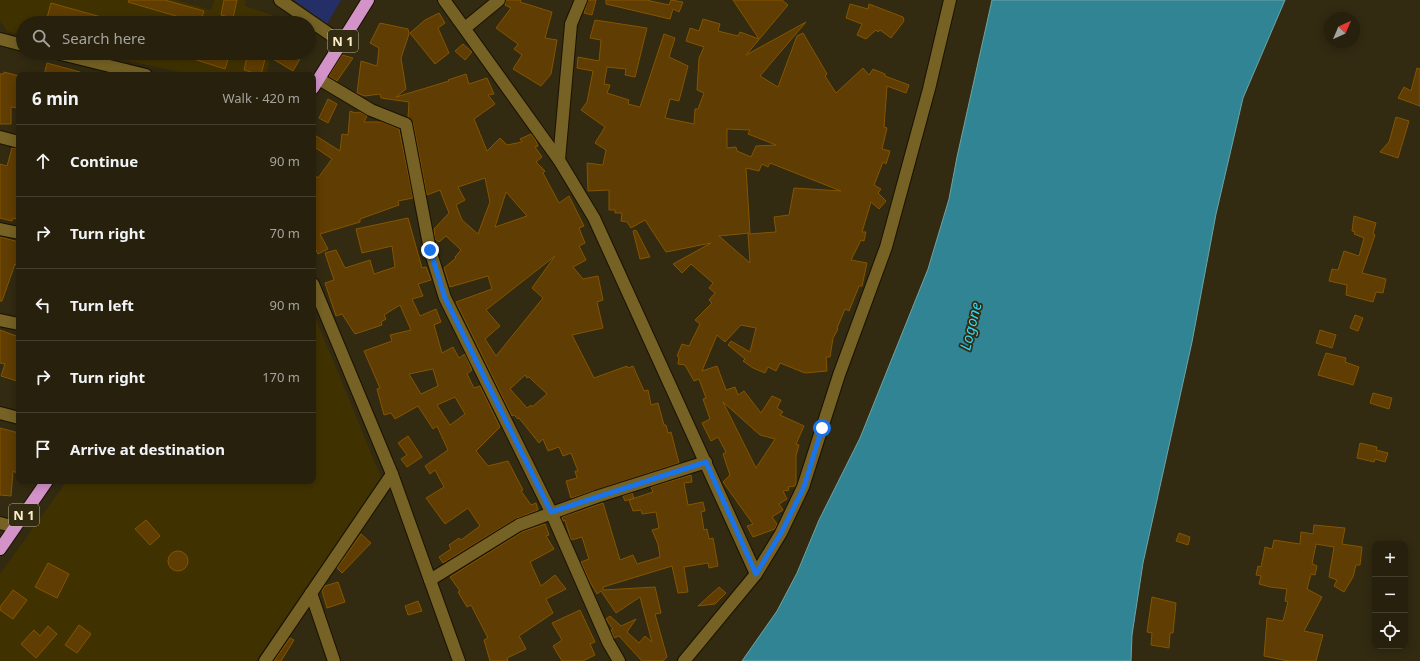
<!DOCTYPE html>
<meta charset="utf-8">
<style>
:root{--surface:#26200d;--page:#322d1b;--text:#f1f3f6;--muted:#a4a39d;--line:#423e2e}
body{margin:0;font-family:"Noto Sans",sans-serif;background:var(--page);color:var(--text)}
.controls{position:absolute;right:12px;bottom:12px;display:grid;overflow:hidden;border-radius:8px;box-shadow:0 2px 10px #0003}
.controls button{width:36px;height:36px;display:grid;place-items:center;padding:0;border:0;border-bottom:1px solid var(--line);background:var(--surface);color:var(--text);font:20px sans-serif}
.compass{position:absolute;left:1324px;top:12px;width:36px;height:36px;border-radius:50%;background:var(--surface);box-shadow:0 2px 10px #0003;rotate:44deg}
.stop{position:absolute;width:12px;height:12px;margin:-9px;border:3px solid #1a73e8;border-radius:50%;background:#fff}
.stop.end{background:#1a73e8;border-color:#fff;box-shadow:0 1px 4px #0008}
.list{margin:0;padding:0;list-style:none}
h2{display:flex;justify-content:space-between;align-items:center;height:52px;margin:0;padding:0 16px;font-size:17px}
h2 small{font-size:13px;font-weight:400;color:var(--muted)}
.list li{display:grid;grid-template-columns:26px 1fr auto;gap:12px;align-items:center;box-sizing:border-box;height:72px;padding:0 16px;border-top:1px solid var(--line)}
.list b{display:block;font-size:15px;white-space:nowrap}
.list em{font-size:13px;font-style:normal;color:var(--muted)}
.icon{flex:none;width:22px;height:22px;fill:none;stroke:currentColor;stroke-width:2;stroke-linecap:round;stroke-linejoin:round}
.map{position:relative;flex:none;width:1420px;height:661px;overflow:hidden}
.search{position:absolute;background:var(--surface);box-shadow:0 2px 10px #0003;left:16px;top:16px;width:300px;height:44px;display:flex;align-items:center;gap:10px;box-sizing:border-box;padding:0 14px;border-radius:22px;color:var(--muted);font-size:15px}
.panel{position:absolute;background:var(--surface);box-shadow:0 2px 10px #0003;left:16px;top:72px;width:300px;height:412px;border-radius:8px}
.map>svg:first-child{display:block}
</style>
<div class="map">
<svg width="1420" height="661" viewBox="0 0 1420 661">
<rect width="100%" height="100%" fill="#322a11"/>
<!-- built -->
<g fill="#403200">
<path d="M0,0H176L211,10L214,0H246L245,6L272,15L270,23H23V35L7,31L0,20Z"/>
<path d="M92,53H271L267,75H193Z"/>
<path d="M313,312L381,477L256,661H0V574L67,481H313Z"/>
</g>
<!-- green -->
<path fill="#252f67" d="M294,0H341L327,24Z"/>
<!-- water -->
<path fill="#318494" stroke="#6ea4a4" d="M992,0H1285L1243,98L1216,214L1192,342L1143,563L1132,635L1131,661H742L777,611L797,573L819,520L860,438L928,269L949,199L957,157Z"/>
<!-- building -->
<g fill="#603d02" stroke="#845501" fill-rule="evenodd">
<path d="M129,0H165L204,11L200,23L128,2Z"/>
<path d="M224,0H237L233,18L221,15Z"/>
<path d="M506,0H521L520,2L552,12L545,38L557,40L551,74L541,86L513,69L522,55L514,49L518,44L496,28L511,8L505,5Z"/>
<path d="M588,0H596L592,15L584,13Z"/>
<path d="M606,0H646L669,5L671,0L683,2L679,12L673,9L670,19L606,4Z"/>
<path d="M733,0H782L788,5L746,55L806,22L760,76L778,87L797,36L803,33L827,74L825,76L836,93L863,68L869,75L873,69L885,74V76L909,85L906,93L887,86L884,127L887,128L882,149L890,151L886,164L883,162L874,185L881,189L878,193L886,201L879,209L871,202L862,232H866L864,241L861,240L851,260L867,263L862,286H859L849,311L845,309L837,328L838,329L833,338L830,357H826L827,371L805,373L780,363L776,371L768,367L765,373L753,368L743,361L745,359L728,345L731,341L750,352L756,328L741,325L725,342L717,335L702,371L717,366L726,390L735,387L738,395L744,391L761,413L772,396L781,400L777,408L783,412L780,415L804,426L796,444L799,445L796,456V484L795,486L788,487L789,490L783,491L787,499L779,504L783,510L772,517L777,524L775,529L753,537L747,526L753,524L723,482L730,475L723,454L726,452L718,437L711,441L702,423L710,419L703,399L706,398L699,379L694,381L685,365L678,364L679,357L677,356L682,344L689,346L700,324L695,320L712,303L709,300L715,293L709,288L713,283L691,264L682,273L673,264L711,243L666,252L645,220L631,228L627,222L621,221L622,213H615V210H609V190L588,191L587,163L603,165L606,150L595,143L605,127L581,110L587,102L593,71L577,68L578,57L599,61L601,40L590,38L595,20L647,28L635,77L625,75L626,69L607,67L604,84L610,85L607,93L629,100L628,104L640,107L664,34L675,38L669,57L688,66L679,101L670,99L665,118L694,124L695,109H698L704,93L697,90L699,58L704,47L686,41L690,28L699,31L703,19L720,24L718,31L738,36L740,32L759,39ZM727,129L750,130L748,134L776,145L756,146L751,157L737,151L736,147L727,148ZM770,163L841,191L794,188L789,215L774,217L776,232L748,234L750,263L719,236L750,233L746,168L759,171L762,164L768,167ZM723,402L760,435L775,439L756,468Z"/>
<path d="M51,3L112,20V23H66L47,18Z"/>
<path d="M850,4L868,9L869,4L903,17L904,21L891,38L880,30L878,32L876,30L866,39L857,35L862,24L846,18Z"/>
<path d="M439,13L445,23L438,28L449,53L435,64L410,33L425,20Z"/>
<path d="M380,23L408,29L409,34L401,58L406,89L396,97L449,81L448,80L466,74L469,84L487,78L494,94L488,95L495,104L474,119L487,151L500,138L507,145L522,142L520,139L531,134L535,139L538,146L535,147L542,157L536,162L545,171L543,173L559,203L569,196L584,226L579,228L585,243L579,246L586,260L573,267L583,279L598,276L603,300L597,302L603,328L572,335L594,378L627,366L628,368L633,366L644,391L648,390L651,405L658,403L664,425H666L668,433L671,432L679,463L571,498L566,481L577,478L575,471H578L571,453L563,456L559,447L548,451L543,439L539,443L519,418L518,419L514,415L512,416L456,302L492,289L488,276L450,287L444,268L456,258L455,257L461,250L446,236L439,242L435,239L434,229L449,213L440,190L427,195L413,123L408,117L409,102L381,98L380,94L365,96L357,93L361,61L377,66L379,48L370,43ZM485,178L490,202L478,234L462,220L456,205L465,200L458,187ZM506,192L527,216L495,227ZM555,256L532,288L543,298L496,356L485,339L500,326L486,310ZM525,375L527,378L529,377L547,394L532,407L531,405L527,408L510,389Z"/>
<path d="M463,44L472,52L465,60L455,51Z"/>
<path d="M181,53H230L225,69L181,55Z"/>
<path d="M248,53L266,55L261,75L244,70Z"/>
<path d="M276,53H290L300,59L293,71L273,59Z"/>
<path d="M342,55L353,58L337,81L329,76Z"/>
<path d="M47,63L80,72V75H44Z"/>
<path d="M1417,68L1420,69V106L1398,98L1404,87L1411,91Z"/>
<path d="M4,72L19,76V108L11,107V124H0V74H4Z"/>
<path d="M328,99L337,104L328,123L319,118Z"/>
<path d="M350,111L355,113L360,112L367,116L364,122H382L399,129L413,198L398,201L399,205L360,219V222L320,234L328,249L318,254L313,245V174L318,178L332,159L313,146V134L340,151L342,134L348,135Z"/>
<path d="M1396,117L1409,121L1398,158L1380,152L1389,142Z"/>
<path d="M12,148L19,149L17,174L19,175V220L13,218L12,221L0,218V164L7,166Z"/>
<path d="M1354,216L1376,223L1373,234L1375,235L1362,273L1386,279L1383,293L1376,292L1373,302L1346,295L1347,285L1329,281L1332,269L1338,270L1344,251L1359,256L1364,238L1354,234L1355,232L1352,231Z"/>
<path d="M408,218L422,268L426,267L431,280L418,284L423,296L412,299L420,316L436,309L441,322L434,325L442,353L453,347L459,358L465,354L472,370L467,374L474,388L480,386L500,427L476,451L488,466L508,461L523,490L521,491L531,505L536,503L538,510L515,519L443,563L439,557L451,549L449,545L459,538L461,540L480,526L468,508L445,524L426,498L444,487L435,470L430,474L425,466L448,450L437,426L433,429L418,406L395,419L391,413L384,415L377,389L380,388L364,351L392,341L390,335L411,330L400,305L384,315L386,319L381,322L382,325L355,334L342,314L336,316L325,283L334,280L325,253L336,250L345,268L370,260L374,274L395,267L392,246L362,253L356,229ZM433,369L438,386L421,394L409,374ZM455,397L465,414L450,425L437,405Z"/>
<path d="M636,230L650,257L640,259L633,231Z"/>
<path d="M0,237L19,242V268L15,264L2,301H0Z"/>
<path d="M1355,315L1363,318L1358,331L1350,328Z"/>
<path d="M0,330L19,337V374L17,381L1,376L5,364L0,363Z"/>
<path d="M1320,330L1336,335L1332,348L1316,343Z"/>
<path d="M1326,353L1346,358L1345,362L1359,367L1353,385L1318,375Z"/>
<path d="M1373,393L1392,398L1389,409L1370,403Z"/>
<path d="M0,428L19,433V474L13,471L11,496L0,495Z"/>
<path d="M408,436L422,457L407,467L401,459L407,455L398,443Z"/>
<path d="M1360,443L1377,447L1376,450L1388,453L1385,462L1375,459L1374,462L1357,458Z"/>
<path d="M691,475L692,482L684,483L688,505L703,502L705,511L701,512L704,530L707,529L709,539L713,538L718,566L709,568L708,563L684,567L688,592L678,593L672,566L603,587V590L655,587L661,613L655,614L667,657L663,661H642L619,636L614,638L611,630L613,629L606,619L610,616L621,626L636,619L627,632L639,643L645,636L652,642L640,597L616,613L601,591L597,594L589,580L581,562L589,559L582,537L571,540L565,520L563,521L562,517L603,503L620,560L633,555L637,564L660,557L658,544L652,530L659,528L656,512L642,514L641,510L633,511L629,500L653,492L651,487Z"/>
<path d="M632,493L634,498L625,501L623,496Z"/>
<path d="M146,520L160,536L150,545L135,529Z"/>
<path d="M545,524L549,535L546,536L554,549L530,562L541,586L555,575L566,589L546,599L553,613L519,636L526,649L507,658L508,661H490L484,640L488,638L471,605L467,607L458,592L460,591L450,577L522,532Z"/>
<path d="M1314,525L1345,528L1342,544L1362,547L1360,565H1356L1353,577L1344,592L1334,586L1337,580L1329,577L1334,547L1316,544L1312,564L1317,566L1315,575L1311,574L1307,589L1322,597L1304,631L1323,635L1316,661H1288L1264,656L1267,618L1283,621L1288,602L1285,601L1287,589L1270,587L1259,584L1261,576L1256,575L1258,566L1261,567L1265,547L1272,549L1274,540L1300,544L1301,532L1313,534Z"/>
<path d="M1179,533L1190,537L1188,545L1176,541Z"/>
<path d="M361,534L371,543L342,573L337,568Z"/>
<circle cx="178" cy="561" r="10"/>
<path d="M48,563L69,574L57,598L35,587Z"/>
<path d="M338,582L345,602L327,608L322,591L325,586Z"/>
<path d="M719,587L726,593L715,604L698,606Z"/>
<path d="M13,590L27,600L13,619L0,610V607Z"/>
<path d="M1152,597L1176,603L1173,633H1170L1169,648L1151,645L1152,633L1147,632Z"/>
<path d="M418,601L422,611L408,615L405,606Z"/>
<path d="M580,610L595,642L590,644L595,655L583,661H562L553,646L562,640L552,623Z"/>
<path d="M79,625L91,634L77,653L65,645Z"/>
<path d="M48,626L57,634L36,658L21,644L34,630L40,636Z"/>
<path d="M290,638L294,640L281,661H274Z"/>
</g>
<g fill="none" stroke-linecap="round" stroke-linejoin="round">
<defs>
<g id="minor">
<path d="M280,0L341,42"/>
<path d="M444,0L559,160L594,218L756,574"/>
<path d="M465,28L499,0"/>
<path d="M0,39L23,45"/>
<path d="M57,53L146,75"/>
<path d="M319,79L371,110L406,124L430,250L445,298L551,512L608,642L619,661"/>
<path d="M0,137L19,142"/>
<path d="M559,160L571,24L581,0"/>
<path d="M0,229L19,233"/>
<path d="M313,284L392,474L459,661"/>
<path d="M0,320L19,324"/>
<path d="M0,413L19,418"/>
<path d="M0,523L15,527"/>
<path d="M430,580L519,525L596,497L706,462"/>
<path d="M311,593L334,661"/>
<path d="M265,661L392,474"/>
<path d="M684,661L756,574L781,533L803,487L839,375L886,247L929,89L950,0"/>
</g>
<g id="highway">
<path d="M313,88L368,0"/>
<path d="M0,549L47,481"/>
</g>
</defs>
<!-- minor casing -->
<use href="#minor" stroke="#1a1200" stroke-width="14"/>
<!-- highway casing -->
<use href="#highway" stroke="#1a1200" stroke-width="14"/>
<!-- minor -->
<use href="#minor" stroke="#756224" stroke-width="12"/>
<!-- highway -->
<use href="#highway" stroke="#d393c9" stroke-width="12"/>
</g>
<g fill="none" stroke-linecap="round" stroke-linejoin="round">
<!-- route -->
<path stroke="#1a73e8" stroke-width="5" d="M430,250L445,298L551,512L706,462L756,574L781,533L804,487L822,428"/>
</g>
<g text-anchor="middle" dominant-baseline="central" stroke-width="3.5" stroke-linejoin="round" paint-order="stroke">
<!-- shield labels -->
<g fill="#322a11" stroke="#bfb391" stroke-width="1">
<rect x="328" y="30" width="30" height="22" rx="3"/>
<rect x="9" y="504" width="30" height="22" rx="3"/>
</g>
<g font-size="13" font-weight="bold" fill="#fbeec8">
<text x="343" y="41">N 1</text>
<text x="24" y="515">N 1</text>
</g>
<!-- water labels -->
<g font-size="15" font-style="italic" fill="#30d8f5" stroke="#322a11">
<text transform="translate(970 326) rotate(-76)">Logone</text>
</g>
</g>
</svg>
<div class="controls">
<button>+</button>
<button>−</button>
<button><svg class="icon" aria-label="locate" viewBox="0 0 24 24"><circle cx="12" cy="12" r="6"/><path d="M12 2v4M12 18v4M2 12h4M18 12h4"/></svg></button>
</div>
<svg class="compass" viewBox="-18 -18 36 36"><path d="M0-13l5 13h-10z" fill="#e53935"/><path d="M0 13l5-13h-10z" fill="#a4a39d"/></svg>
<div class="stop" style="left:822px;top:428px"></div>
<div class="stop end" style="left:430px;top:250px"></div>
<div class="search"><svg class="icon" aria-label="search" viewBox="0 0 24 24"><circle cx="10" cy="10" r="6"/><path d="M15 15l6 6"/></svg>Search here</div>
<section class="panel">
<h2>6 min<small>Walk · 420 m</small></h2>
<ul class="list">
<li><svg class="icon" aria-label="ahead" viewBox="0 0 24 24"><path d="M12 20V5M6 11l6-6 6 6"/></svg><div><b>Continue</b></div><em>90 m</em></li>
<li><svg class="icon" aria-label="right" viewBox="0 0 24 24"><path d="M7 20v-9h11M14 6l5 5-5 5"/></svg><div><b>Turn right</b></div><em>70 m</em></li>
<li><svg class="icon" aria-label="left" viewBox="0 0 24 24"><path d="M17 20v-9H6M10 6l-5 5 5 5"/></svg><div><b>Turn left</b></div><em>90 m</em></li>
<li><svg class="icon" aria-label="right" viewBox="0 0 24 24"><path d="M7 20v-9h11M14 6l5 5-5 5"/></svg><div><b>Turn right</b></div><em>170 m</em></li>
<li><svg class="icon" aria-label="arrive" viewBox="0 0 24 24"><path d="M6 21V4h12l-3 4 3 4H6"/></svg><div><b>Arrive at destination</b></div></li>
</ul>
</section>
</div>
